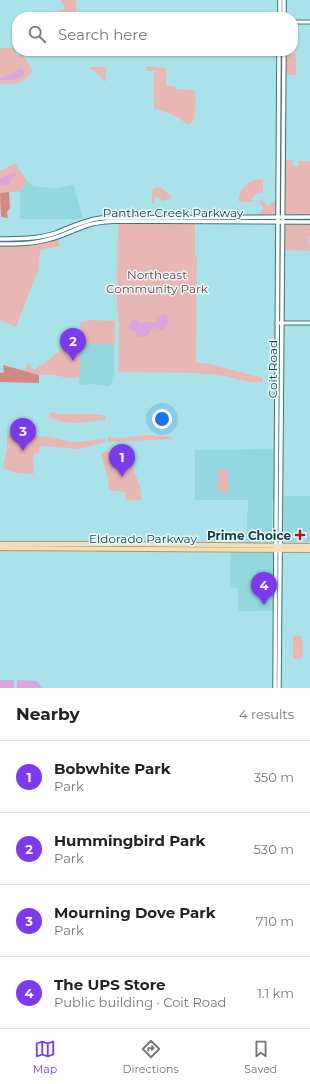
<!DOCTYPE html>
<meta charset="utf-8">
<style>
:root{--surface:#fff;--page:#f6f6f6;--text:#222;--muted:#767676;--line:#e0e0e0;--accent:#7c3aed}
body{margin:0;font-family:Montserrat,sans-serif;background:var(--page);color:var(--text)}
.you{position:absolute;left:162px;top:419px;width:14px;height:14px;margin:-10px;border:3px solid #fff;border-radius:50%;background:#1a73e8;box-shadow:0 0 0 6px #1a73e833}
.badge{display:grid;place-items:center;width:26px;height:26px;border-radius:50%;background:var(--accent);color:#fff;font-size:13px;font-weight:700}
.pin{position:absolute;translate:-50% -33px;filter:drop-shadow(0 1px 2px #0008)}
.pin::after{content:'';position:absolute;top:21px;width:14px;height:12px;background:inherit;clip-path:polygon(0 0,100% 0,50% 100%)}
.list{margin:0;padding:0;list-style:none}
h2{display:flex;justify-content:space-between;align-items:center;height:52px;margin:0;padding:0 16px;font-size:17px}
h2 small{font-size:13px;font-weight:400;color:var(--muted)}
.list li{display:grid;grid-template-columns:26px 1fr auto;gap:12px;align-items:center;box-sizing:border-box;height:72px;padding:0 16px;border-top:1px solid var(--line)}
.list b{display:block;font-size:15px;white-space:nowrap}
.list p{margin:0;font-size:13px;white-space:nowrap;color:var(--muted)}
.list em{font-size:13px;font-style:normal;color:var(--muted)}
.icon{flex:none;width:22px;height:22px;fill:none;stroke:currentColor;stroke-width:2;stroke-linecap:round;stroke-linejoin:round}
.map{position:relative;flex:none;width:310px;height:688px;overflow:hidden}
.search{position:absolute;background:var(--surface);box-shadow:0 1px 3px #0004;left:12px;right:12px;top:12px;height:44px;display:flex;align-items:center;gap:10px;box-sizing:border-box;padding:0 14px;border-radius:16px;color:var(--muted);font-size:15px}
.sheet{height:340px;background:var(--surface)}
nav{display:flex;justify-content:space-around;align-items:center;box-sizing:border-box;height:56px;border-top:1px solid var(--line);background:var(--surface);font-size:11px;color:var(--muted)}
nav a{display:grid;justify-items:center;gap:2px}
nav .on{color:var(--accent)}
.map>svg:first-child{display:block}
</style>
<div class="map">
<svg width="310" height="688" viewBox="0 0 310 688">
<rect width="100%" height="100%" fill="#a9e2e8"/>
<!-- built -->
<g fill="#94d7de">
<path d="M27,181L33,186L40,187L57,188L74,185L83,219H20V191Z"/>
<path d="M80,343L114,344V372L111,385L108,386L92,384L79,385Z"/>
<path d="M274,449L275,500H272V540L271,542L247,543V512H248V500H195V450Z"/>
<rect x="284" y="496" width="26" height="46"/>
<path d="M230,551H274V611H238V588L230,587Z"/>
</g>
<!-- green -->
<g fill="#e9b7b3">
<path d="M61,0H76V17H51V12L59,11L60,9L61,10H64L65,6L62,4Z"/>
<path d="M0,48H14L16,55H23L33,71C21,85 18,84 0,84Z"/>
<rect x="286" y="54" width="10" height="21"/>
<path d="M147,66L166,68V86H175V88L177,89L195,90C195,96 197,122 190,124C189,125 188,124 187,124C177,116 167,111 154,109V71H146Z"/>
<path d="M90,67H106V81H104L100,76L90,68Z"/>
<path d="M285,160H294L292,163L293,165L296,167L299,165L298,161H310V215L285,214L284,213Z"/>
<path d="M15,163L27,181L20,191L0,193V171Z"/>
<path d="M258,179L263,180V192L259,193L258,192L251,199L253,200L252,202H239C238,190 247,181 258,179Z"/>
<path d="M156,187C163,187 167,192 171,197L170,199L162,201L160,198L157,197L154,199V203H152V190Z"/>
<path d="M262,200L268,206L270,203L275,202V215H258L264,209L259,202Z"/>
<path d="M118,223H194L195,225V256H197L196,362L210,364L263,378V382C248,384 233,377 218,375C211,374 203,375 196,373L118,372L119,324L117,305Z"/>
<path d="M285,223H310V236L308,237L310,251L285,250Z"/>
<path d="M58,239L60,246L40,250L38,270L16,327L0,320V246H24L41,243Z"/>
<path d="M90,320L115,321V344L80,343V377L67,378L56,375H39V383L0,382V373L4,372L3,365L25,370L27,363L29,364L34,370C48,360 66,351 70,333L80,331V322Z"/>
<path d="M50,412C69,417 87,412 105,416V420C96,420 87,423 77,423C68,424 58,420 49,418Z"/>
<path d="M14,433H25L42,437L45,436L73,442L105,439V442L80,449L40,446L39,453H35L33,456L34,473C24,475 12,472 3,468L7,450V435Z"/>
<path d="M146,435L172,437V439L108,442V437L121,438Z"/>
<path d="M115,450L131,451C131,457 131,463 133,468C136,479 143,489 141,500H126V494L124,492L109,490L108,479L101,454L105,452Z"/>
<rect x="218" y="470" width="10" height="22"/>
<path d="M293,636H302C302,638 303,656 303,658L294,659L293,657Z"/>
</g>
<!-- forest -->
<g fill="#d38883">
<path d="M9,192L10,208L7,212L8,218L1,217L0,193Z"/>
<path d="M3,365L39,375V383L0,382V373L4,372Z"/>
</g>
<!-- water -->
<g fill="#d9a7de">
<path d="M21,68L24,71V75C17,81 9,80 0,80V78C8,76 14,73 21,68Z"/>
<path d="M15,172L16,174L15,177L11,178V183L10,184L0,186V178Z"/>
<path d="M164,314L167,315L169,319L166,328L161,330C150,324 153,333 145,337H138L135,331L129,328C129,325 130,317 136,320C137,320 139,322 140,323L147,321L153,322L156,321L161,316Z"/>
<rect x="0" y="680" width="14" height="8"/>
<path d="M19,680L37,681L42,688H17V681Z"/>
</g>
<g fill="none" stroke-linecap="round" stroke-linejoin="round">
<defs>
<g id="tertiary">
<path d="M293,22H310"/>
<path d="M277,323H310"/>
</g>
<g id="secondary">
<path d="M280,17V0"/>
<path d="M284,17V0"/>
<path d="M0,239C19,239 38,239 56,233C71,227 85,220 101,218L310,217"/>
<path d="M0,244C17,244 34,244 50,239C63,236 75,229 88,225C98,222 107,222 117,221L310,222"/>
<path d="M275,688L279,51"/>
<path d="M279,688L284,51"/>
</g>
<g id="primary">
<path d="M0,544H124L310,546"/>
<path d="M0,548L310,550"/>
</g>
</defs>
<!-- tertiary casing -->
<use href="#tertiary" stroke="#3d7479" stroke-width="5"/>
<!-- secondary casing -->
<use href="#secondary" stroke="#3d7479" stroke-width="5.5"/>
<!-- primary casing -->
<use href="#primary" stroke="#a7996e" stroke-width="6"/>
<!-- tertiary -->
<use href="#tertiary" stroke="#fff" stroke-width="3"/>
<!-- secondary -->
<use href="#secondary" stroke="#fff" stroke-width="3.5"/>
<!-- primary -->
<use href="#primary" stroke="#f4e0b8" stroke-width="4"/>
</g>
<!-- markers -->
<path fill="#ad1a27" stroke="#e6fcfe" stroke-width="1.5" d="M298 529h4v4h4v4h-4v4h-4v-4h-4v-4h4z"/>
<g text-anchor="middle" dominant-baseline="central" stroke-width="3" stroke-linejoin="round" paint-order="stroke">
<!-- street labels -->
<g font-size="12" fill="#243c3e" stroke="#e6fcfe">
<text x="173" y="212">Panther Creek Parkway</text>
<text transform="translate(272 369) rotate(-90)">Coit Road</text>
<text x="143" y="538">Eldorado Parkway</text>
</g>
<!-- park labels -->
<g font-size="12" fill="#8d3232" stroke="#e6fcfe">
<text x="157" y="274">Northeast<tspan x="157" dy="14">Community Park</tspan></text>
</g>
<!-- poi labels -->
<g font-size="12" font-weight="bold" fill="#243c3e" stroke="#e6fcfe" text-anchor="end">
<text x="291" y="535">Prime Choice</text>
</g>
</g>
</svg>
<div class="you"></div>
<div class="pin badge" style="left:122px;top:477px">1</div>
<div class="pin badge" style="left:73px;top:361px">2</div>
<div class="pin badge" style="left:23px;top:451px">3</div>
<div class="pin badge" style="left:264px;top:605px">4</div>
<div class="search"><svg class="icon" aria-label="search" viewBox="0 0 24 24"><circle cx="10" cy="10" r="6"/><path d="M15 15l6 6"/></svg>Search here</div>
</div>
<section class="sheet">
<h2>Nearby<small>4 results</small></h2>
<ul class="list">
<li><span class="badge">1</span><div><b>Bobwhite Park</b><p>Park</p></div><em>350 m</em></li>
<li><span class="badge">2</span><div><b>Hummingbird Park</b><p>Park</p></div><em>530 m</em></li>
<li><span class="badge">3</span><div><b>Mourning Dove Park</b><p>Park</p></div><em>710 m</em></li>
<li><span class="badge">4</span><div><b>The UPS Store</b><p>Public building · Coit Road</p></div><em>1.1 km</em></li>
</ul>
</section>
<nav>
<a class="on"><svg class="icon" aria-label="map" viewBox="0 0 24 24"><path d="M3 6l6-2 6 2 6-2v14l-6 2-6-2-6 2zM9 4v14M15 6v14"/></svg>Map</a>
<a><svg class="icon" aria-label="directions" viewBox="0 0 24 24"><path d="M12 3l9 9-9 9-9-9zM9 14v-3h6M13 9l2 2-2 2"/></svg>Directions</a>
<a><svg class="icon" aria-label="saved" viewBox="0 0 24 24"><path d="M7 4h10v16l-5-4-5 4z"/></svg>Saved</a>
</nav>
